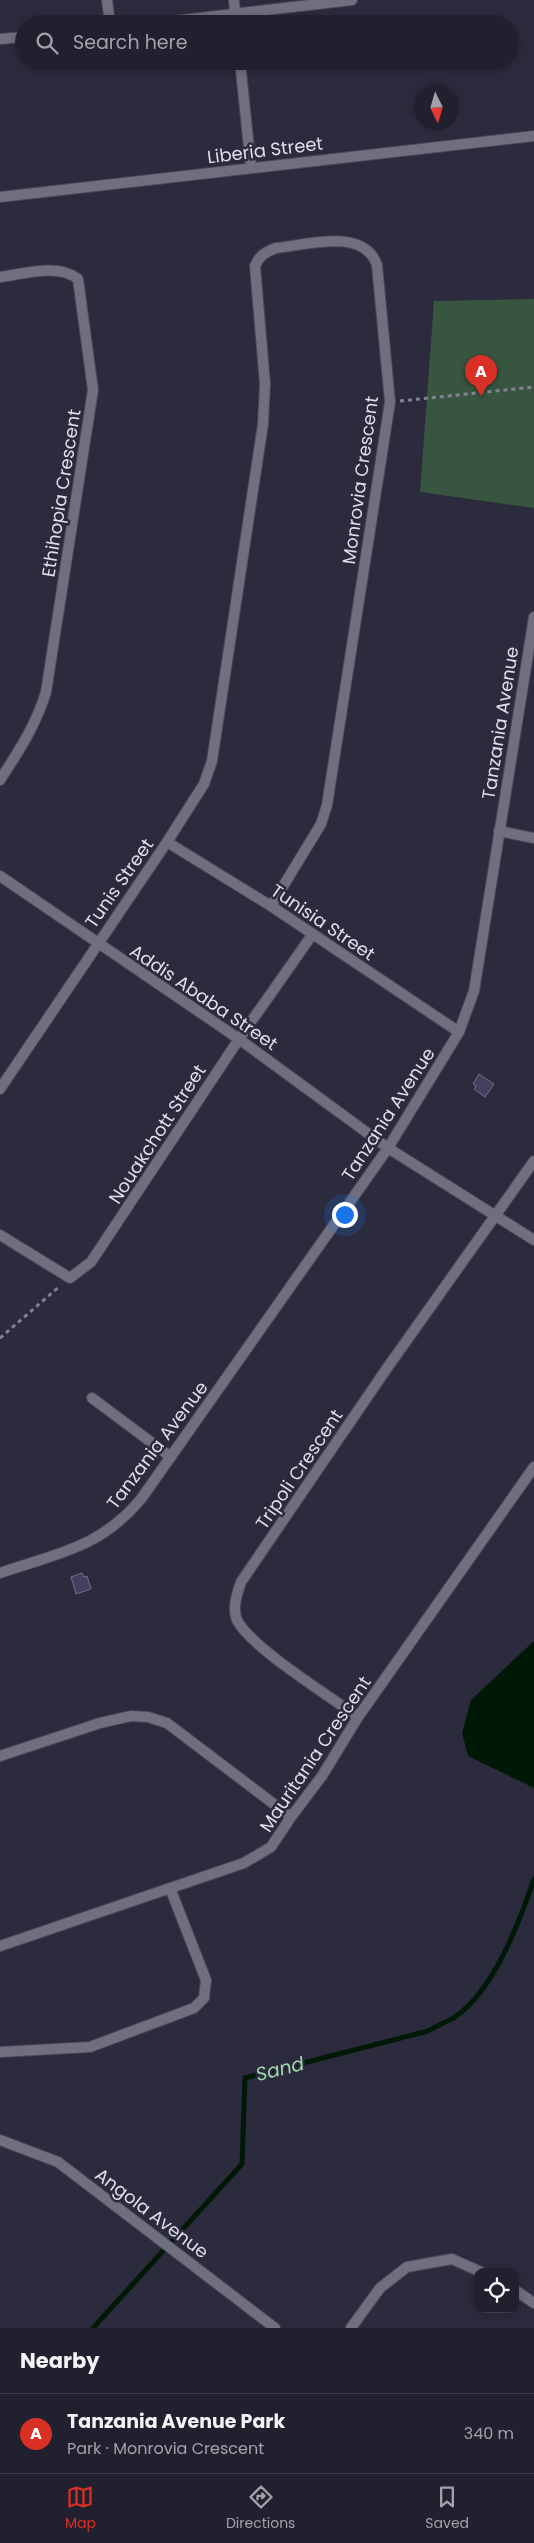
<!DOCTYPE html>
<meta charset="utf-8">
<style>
:root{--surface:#21202e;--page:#292836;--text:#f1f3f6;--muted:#a2a3aa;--line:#3e3e4a;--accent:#d93025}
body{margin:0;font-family:Poppins,sans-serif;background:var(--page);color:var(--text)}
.controls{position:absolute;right:15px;bottom:15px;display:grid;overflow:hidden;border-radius:10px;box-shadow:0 2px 8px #0003}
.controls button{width:45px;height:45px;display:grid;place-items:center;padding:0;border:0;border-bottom:1px solid var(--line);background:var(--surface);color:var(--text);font:25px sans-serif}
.compass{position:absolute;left:414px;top:85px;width:45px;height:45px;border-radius:50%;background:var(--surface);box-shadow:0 2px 8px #0003;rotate:175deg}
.you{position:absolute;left:344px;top:1214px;width:18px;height:18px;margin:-12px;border:4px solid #fff;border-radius:50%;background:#1a73e8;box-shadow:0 0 0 8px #1a73e833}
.badge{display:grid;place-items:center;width:32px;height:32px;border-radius:50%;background:var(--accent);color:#fff;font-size:16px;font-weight:700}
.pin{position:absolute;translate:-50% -41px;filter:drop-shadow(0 1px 2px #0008)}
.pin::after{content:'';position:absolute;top:26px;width:18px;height:15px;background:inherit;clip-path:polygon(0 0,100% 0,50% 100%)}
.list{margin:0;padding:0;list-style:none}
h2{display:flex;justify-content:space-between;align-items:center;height:65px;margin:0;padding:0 20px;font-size:21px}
h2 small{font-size:16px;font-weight:400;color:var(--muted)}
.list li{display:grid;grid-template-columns:32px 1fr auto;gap:15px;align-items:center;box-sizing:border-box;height:80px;padding:0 20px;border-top:1px solid var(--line)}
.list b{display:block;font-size:19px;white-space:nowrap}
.list p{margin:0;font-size:16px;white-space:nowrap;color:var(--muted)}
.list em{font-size:16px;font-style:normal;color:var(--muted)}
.icon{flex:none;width:28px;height:28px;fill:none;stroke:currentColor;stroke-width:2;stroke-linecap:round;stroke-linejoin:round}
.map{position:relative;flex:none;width:534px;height:2328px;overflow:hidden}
.search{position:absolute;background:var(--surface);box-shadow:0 2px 8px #0003;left:15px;right:15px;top:15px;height:55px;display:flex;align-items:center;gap:12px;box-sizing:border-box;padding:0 18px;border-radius:28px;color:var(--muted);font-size:19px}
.sheet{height:145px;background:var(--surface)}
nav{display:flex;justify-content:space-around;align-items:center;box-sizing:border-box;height:70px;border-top:1px solid var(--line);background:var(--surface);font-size:14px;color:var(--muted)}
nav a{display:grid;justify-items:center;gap:2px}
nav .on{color:var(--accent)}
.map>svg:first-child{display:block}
</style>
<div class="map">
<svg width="534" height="2328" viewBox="0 0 534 2328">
<rect width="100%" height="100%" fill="#2c2b3e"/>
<!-- green -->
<path fill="#37553f" d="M534,299V508L420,492L434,301Z"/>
<!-- water -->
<path fill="#001806" d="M534,1641V1788L468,1756L462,1733L471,1700Z"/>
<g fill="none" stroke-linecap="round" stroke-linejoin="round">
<!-- stream -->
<path stroke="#001806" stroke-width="5" d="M93,2328L242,2164L245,2078L428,2031C436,2026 447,2022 455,2017C494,1990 519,1923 534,1879"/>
</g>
<!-- building -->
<g fill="#43405f" stroke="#706f85">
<path d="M479,1074L494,1084L485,1097L474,1089L476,1086L473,1084Z"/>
<path d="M82,1573L84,1577L87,1576L91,1589L76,1594L71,1577Z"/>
</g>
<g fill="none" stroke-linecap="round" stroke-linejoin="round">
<defs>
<g id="minor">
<path d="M107,0L110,24"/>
<path d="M234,0L236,24"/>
<path d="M148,24L352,0"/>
<path d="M0,39L24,37"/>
<path d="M240,61L251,168"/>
<path d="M0,197L534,136"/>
<path d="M0,277C24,274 58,263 78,279L93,390L46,692C36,725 19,751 0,780"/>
<path d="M499,831L534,838"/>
<path d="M167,842L271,906L459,1032"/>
<path d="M0,876L239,1039L388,1148L534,1240"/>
<path d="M0,1089L167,842L204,784L212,761L263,424L265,384L255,266C259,256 265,252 276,248C307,245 364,227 377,265L390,402L327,805L321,824L271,906"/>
<path d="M0,1235L70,1278L91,1262L239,1039L312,935"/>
<path d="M92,1398L171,1457"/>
<path d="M0,1573C58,1553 100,1548 141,1499L388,1148L459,1032L474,991L534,617"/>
<path d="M358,1717C330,1696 251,1648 237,1620C232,1608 237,1594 241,1582L385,1371L534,1161"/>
<path d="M0,1756L100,1723L131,1716L148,1717L167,1723L291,1817"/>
<path d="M0,1946L244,1863L271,1847L291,1817L322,1776L358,1717L534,1467"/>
<path d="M0,2052L90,2047L194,2008L204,1998L206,1980L170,1888"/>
<path d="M0,2140L58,2162L275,2328"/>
<path d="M515,2290L534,2303"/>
<path d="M351,2328L380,2288L407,2267L452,2259L481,2272"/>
</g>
</defs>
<!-- minor casing -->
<use href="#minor" stroke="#49485a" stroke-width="12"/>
<!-- path -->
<g stroke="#838292" stroke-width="3" stroke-dasharray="4 4" stroke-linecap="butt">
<path d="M400,401L534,387"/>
<path d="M0,1338L60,1286"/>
</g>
<!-- minor -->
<use href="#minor" stroke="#706f7f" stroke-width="10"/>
</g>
<g text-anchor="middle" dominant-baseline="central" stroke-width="5" stroke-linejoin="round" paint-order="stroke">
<!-- street labels -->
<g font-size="18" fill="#dfdeeb" stroke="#2c2b3e">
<text transform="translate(265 150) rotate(-7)">Liberia Street</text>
<text transform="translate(360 480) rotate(-82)">Monrovia Crescent</text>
<text transform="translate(61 493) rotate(-81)">Ethihopia Crescent</text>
<text transform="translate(500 723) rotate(-81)">Tanzania Avenue</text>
<text transform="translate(119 883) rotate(-55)">Tunis Street</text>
<text transform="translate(323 922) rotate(34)">Tunisia Street</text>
<text transform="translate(204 997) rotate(34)">Addis Ababa Street</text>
<text transform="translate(388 1114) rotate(-57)">Tanzania Avenue</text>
<text transform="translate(157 1134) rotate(-57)">Nouakchott Street</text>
<text transform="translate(157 1445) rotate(-53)">Tanzania Avenue</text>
<text transform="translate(299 1469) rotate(-56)">Tripoli Crescent</text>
<text transform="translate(315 1754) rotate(-56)">Mauritania Crescent</text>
<text transform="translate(152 2213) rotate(37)">Angola Avenue</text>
</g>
<!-- water labels -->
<g font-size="19" font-style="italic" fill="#a0d8ae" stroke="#2c2b3e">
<text transform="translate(280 2069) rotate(-14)">Sand</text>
</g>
</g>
</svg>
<div class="controls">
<button><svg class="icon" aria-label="locate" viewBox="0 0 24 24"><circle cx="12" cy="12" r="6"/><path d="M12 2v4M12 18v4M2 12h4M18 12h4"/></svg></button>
</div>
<svg class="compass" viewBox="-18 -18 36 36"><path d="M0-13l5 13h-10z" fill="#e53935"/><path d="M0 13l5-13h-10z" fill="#a2a3aa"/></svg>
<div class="you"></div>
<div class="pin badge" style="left:481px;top:396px">A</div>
<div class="search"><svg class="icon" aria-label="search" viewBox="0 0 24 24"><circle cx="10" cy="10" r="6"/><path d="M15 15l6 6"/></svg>Search here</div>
</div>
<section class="sheet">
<h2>Nearby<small></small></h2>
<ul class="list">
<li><span class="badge">A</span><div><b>Tanzania Avenue Park</b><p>Park · Monrovia Crescent</p></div><em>340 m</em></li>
</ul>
</section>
<nav>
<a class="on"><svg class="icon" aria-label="map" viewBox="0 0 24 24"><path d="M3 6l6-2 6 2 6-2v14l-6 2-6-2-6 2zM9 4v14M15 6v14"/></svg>Map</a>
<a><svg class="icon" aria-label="directions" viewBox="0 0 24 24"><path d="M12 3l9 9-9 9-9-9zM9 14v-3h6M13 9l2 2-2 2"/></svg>Directions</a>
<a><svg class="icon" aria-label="saved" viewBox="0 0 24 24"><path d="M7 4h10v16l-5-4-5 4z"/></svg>Saved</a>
</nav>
